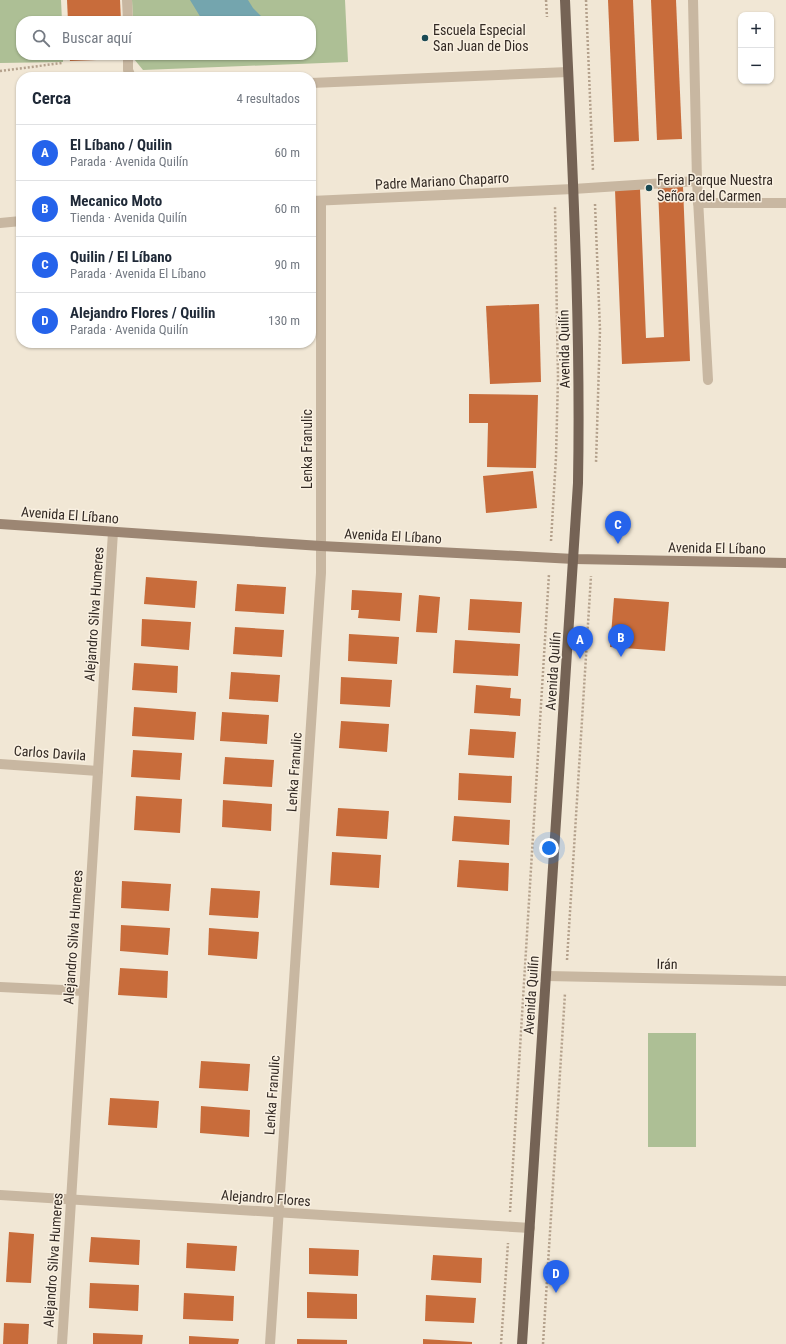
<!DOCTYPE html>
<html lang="es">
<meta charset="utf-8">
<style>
:root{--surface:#fff;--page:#f2f2f3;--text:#1f2937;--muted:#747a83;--line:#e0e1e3;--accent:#2563eb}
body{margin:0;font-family:"Roboto Condensed",sans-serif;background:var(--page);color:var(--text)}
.controls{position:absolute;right:12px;top:12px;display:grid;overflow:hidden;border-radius:8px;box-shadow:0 1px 3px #0004}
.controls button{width:36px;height:36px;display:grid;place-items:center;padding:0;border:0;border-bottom:1px solid var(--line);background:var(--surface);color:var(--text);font:20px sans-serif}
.you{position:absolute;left:549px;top:848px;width:14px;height:14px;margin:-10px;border:3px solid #fff;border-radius:50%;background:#1a73e8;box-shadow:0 0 0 6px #1a73e833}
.badge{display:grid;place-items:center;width:26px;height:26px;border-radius:50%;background:var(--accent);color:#fff;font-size:13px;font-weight:700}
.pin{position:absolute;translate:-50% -33px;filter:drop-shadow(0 1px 2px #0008)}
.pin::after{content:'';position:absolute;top:21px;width:14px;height:12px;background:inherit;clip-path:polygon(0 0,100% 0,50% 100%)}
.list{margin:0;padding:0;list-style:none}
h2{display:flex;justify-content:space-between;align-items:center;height:52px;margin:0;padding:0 16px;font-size:17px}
h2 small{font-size:13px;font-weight:400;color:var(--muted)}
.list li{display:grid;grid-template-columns:26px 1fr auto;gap:12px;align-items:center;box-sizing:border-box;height:56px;padding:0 16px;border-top:1px solid var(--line)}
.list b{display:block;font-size:15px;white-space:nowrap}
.list p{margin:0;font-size:13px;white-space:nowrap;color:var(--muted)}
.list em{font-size:13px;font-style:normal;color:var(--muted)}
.icon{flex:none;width:22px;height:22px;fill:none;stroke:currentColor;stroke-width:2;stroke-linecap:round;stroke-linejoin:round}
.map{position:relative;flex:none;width:786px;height:1344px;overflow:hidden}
.search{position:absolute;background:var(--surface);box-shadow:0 1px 3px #0004;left:16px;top:16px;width:300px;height:44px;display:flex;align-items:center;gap:10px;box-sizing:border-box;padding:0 14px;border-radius:16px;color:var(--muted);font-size:15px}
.panel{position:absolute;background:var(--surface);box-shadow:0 1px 3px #0004;left:16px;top:72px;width:300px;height:276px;border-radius:16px}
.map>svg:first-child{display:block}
</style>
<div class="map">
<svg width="786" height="1344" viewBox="0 0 786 1344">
<rect width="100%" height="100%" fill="#f1e7d5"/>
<!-- green -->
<g fill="#adbf95">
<path d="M0,0H61L62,21H21V55H63V62L0,63Z"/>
<path d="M132,0H345L348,62L143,70L134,59V55H311V21H133Z"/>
<rect x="648" y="1033" width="48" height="114"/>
</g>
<!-- water -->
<path fill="#74a5ae" d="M190,0H248L253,8L265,20L239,21L234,16L201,18Z"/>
<!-- building -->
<g fill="#c86c3b">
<path d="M67,0H120L121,21H68Z"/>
<path d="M608,0H633L639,141L614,142Z"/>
<path d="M651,0H676L682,139L657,140Z"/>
<path d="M69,55H123V59L70,61Z"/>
<path d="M683,187L690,361L622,364L615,190L640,189L646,338L664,337L658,188Z"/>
<path d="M539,304L541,382L490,384L486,306Z"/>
<path d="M469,394L538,395L536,468L487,467L488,423H469Z"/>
<path d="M533,471L537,508L486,513L483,476Z"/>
<path d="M146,577L197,581L195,608L144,604Z"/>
<path d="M237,584L286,587L284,614L235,611Z"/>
<path d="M352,590L402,593L400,621L358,618L359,610H351Z"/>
<path d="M419,595L440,597L437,633L416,632Z"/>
<path d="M614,598L669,602L665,651L610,647Z"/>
<path d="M470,599L522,602L520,633L468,630Z"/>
<path d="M142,619L191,622L189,650L141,646Z"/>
<path d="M235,627L284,630L282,657L233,654Z"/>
<path d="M349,634L399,637L397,664L348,661Z"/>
<path d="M455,640L520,644L518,676L453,673Z"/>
<path d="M134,663L178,666L177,693L132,690Z"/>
<path d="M231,672L280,675L278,702L229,699Z"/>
<path d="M341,677L392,680L390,707L340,704Z"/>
<path d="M476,685L511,688L510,698L521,699L520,716L474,713Z"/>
<path d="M134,707L196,712L194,740L132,736Z"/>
<path d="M222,712L269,715L267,744L220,741Z"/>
<path d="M341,721L389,724L387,752L339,748Z"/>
<path d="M470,729L516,732L514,758L468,755Z"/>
<path d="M133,750L182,753L180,780L131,777Z"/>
<path d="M225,757L274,760L272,787L223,784Z"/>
<path d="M459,773L512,776L511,803L458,800Z"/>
<path d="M136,796L182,799L180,833L134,830Z"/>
<path d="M223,800L272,804L271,831L222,827Z"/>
<path d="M338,808L389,811L387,839L336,836Z"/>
<path d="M454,816L510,820L509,845L452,841Z"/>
<path d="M332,852L381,855L379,888L330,885Z"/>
<path d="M459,860L509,863L508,891L457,887Z"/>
<path d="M122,881L171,884L169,911L121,908Z"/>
<path d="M211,888L260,891L258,918L209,915Z"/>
<path d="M121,925L170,928L168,955L120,951Z"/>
<path d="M209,928L259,932L257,959L208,955Z"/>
<path d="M120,968L168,971L167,998L118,995Z"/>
<path d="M201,1061L250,1064L248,1091L199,1088Z"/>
<path d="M110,1098L159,1101L157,1128L108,1125Z"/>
<path d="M201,1106L250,1110L249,1137L200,1133Z"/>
<path d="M9,1232L34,1234L31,1283L6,1282Z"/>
<path d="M91,1237L140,1240L139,1265L89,1262Z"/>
<path d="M187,1243L237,1246L235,1271L186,1268Z"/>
<path d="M309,1248L359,1250L358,1276L309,1274Z"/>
<path d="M433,1255L482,1258L481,1283L431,1280Z"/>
<path d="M90,1283L139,1285L138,1311L89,1308Z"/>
<path d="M307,1292L357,1294V1319L307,1318Z"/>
<path d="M184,1293L234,1296L233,1321L183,1319Z"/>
<path d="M426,1295L476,1298L474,1323L425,1321Z"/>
<path d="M4,1323L29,1324L28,1344H3Z"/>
<path d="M93,1333L143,1335L142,1344H93Z"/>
<path d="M189,1336L239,1339L238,1344H189Z"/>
<path d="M297,1339L347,1340V1344H297Z"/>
<path d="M423,1339L472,1342V1344H423Z"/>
</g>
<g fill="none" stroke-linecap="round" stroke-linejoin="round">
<!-- path -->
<g stroke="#b4a18c" stroke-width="2.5" stroke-dasharray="2 2" stroke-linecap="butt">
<path d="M546,0L547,17"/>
<path d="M586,0L593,171"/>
<path d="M0,71L62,63"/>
<path d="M595,204L600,330L596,463"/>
<path d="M551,541L556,457L558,378L555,206"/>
<path d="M567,960L591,576"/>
<path d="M510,1212L549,574"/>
<path d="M501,1344L508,1243"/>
<path d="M543,1344L565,993"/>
</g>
<!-- lane -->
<g stroke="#c8b7a1" stroke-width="10">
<path d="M127,0L128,21"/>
<path d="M693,0L697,181L708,380"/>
<path d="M128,55V70L131,77"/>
<path d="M311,83L568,72"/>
<path d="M573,189L697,181"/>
<path d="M698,203H786"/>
</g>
<!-- street -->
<g stroke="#c8b7a1" stroke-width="10">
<path d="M311,201L573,189"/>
<path d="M0,223L21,221"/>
<path d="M0,764L98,771"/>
<path d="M547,976L786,981"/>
<path d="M0,987L84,991"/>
<path d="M0,1195L530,1228"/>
<path d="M62,1344L113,532"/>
<path d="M270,1344L321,573V201"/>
</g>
<!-- secondary -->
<path stroke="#9c8673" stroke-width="10" d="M0,524L321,546L574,559L786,563"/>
<!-- primary -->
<path stroke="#756355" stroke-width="10" d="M522,1344L578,483C581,322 572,161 565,0"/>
</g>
<!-- markers -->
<g fill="#1a4a54" stroke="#f9f0e1" stroke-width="1.5">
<circle cx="425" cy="38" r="4"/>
<circle cx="649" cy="188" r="4"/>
</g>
<g text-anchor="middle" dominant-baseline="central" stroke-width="3" stroke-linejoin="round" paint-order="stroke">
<!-- poi labels -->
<g font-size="14" fill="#332a24" stroke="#f9f0e1" text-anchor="start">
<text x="433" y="30">Escuela Especial<tspan x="433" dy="16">San Juan de Dios</tspan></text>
<text x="657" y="180">Feria Parque Nuestra<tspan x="657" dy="16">Señora del Carmen</tspan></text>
</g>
<!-- street labels -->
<g font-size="14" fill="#332a24" stroke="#f9f0e1">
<text transform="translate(442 181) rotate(-3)">Padre Mariano Chaparro</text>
<text transform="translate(564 349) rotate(-91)">Avenida Quilín</text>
<text transform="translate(307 449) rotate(-90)">Lenka Franulic</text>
<text transform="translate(70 515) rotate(4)">Avenida El Líbano</text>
<text transform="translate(393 536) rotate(3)">Avenida El Líbano</text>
<text transform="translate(717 548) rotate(1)">Avenida El Líbano</text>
<text transform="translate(94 614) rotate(-86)">Alejandro Silva Humeres</text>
<text transform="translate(553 671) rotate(-86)">Avenida Quilín</text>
<text transform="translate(50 753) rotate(4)">Carlos Davila</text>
<text transform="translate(294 772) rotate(-86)">Lenka Franulic</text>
<text transform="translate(73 937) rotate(-86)">Alejandro Silva Humeres</text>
<text transform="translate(667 964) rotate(1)">Irán</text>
<text transform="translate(531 995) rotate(-86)">Avenida Quilín</text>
<text transform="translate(272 1095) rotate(-86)">Lenka Franulic</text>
<text transform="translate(266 1198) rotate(4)">Alejandro Flores</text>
<text transform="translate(53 1260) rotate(-86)">Alejandro Silva Humeres</text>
</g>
</g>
</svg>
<div class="controls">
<button>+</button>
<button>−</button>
</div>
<div class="you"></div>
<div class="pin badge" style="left:580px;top:659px">A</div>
<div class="pin badge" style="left:621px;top:657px">B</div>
<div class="pin badge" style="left:618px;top:544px">C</div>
<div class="pin badge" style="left:556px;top:1293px">D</div>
<div class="search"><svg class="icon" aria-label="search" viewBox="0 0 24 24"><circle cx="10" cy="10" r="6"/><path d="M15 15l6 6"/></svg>Buscar aquí</div>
<section class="panel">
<h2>Cerca<small>4 resultados</small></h2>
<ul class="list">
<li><span class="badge">A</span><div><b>El Líbano / Quilin</b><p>Parada · Avenida Quilín</p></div><em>60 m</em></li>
<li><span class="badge">B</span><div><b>Mecanico Moto</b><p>Tienda · Avenida Quilín</p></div><em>60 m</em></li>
<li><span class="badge">C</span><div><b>Quilin / El Líbano</b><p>Parada · Avenida El Líbano</p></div><em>90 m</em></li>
<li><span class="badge">D</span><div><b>Alejandro Flores / Quilin</b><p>Parada · Avenida Quilín</p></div><em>130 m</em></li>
</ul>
</section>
</div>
